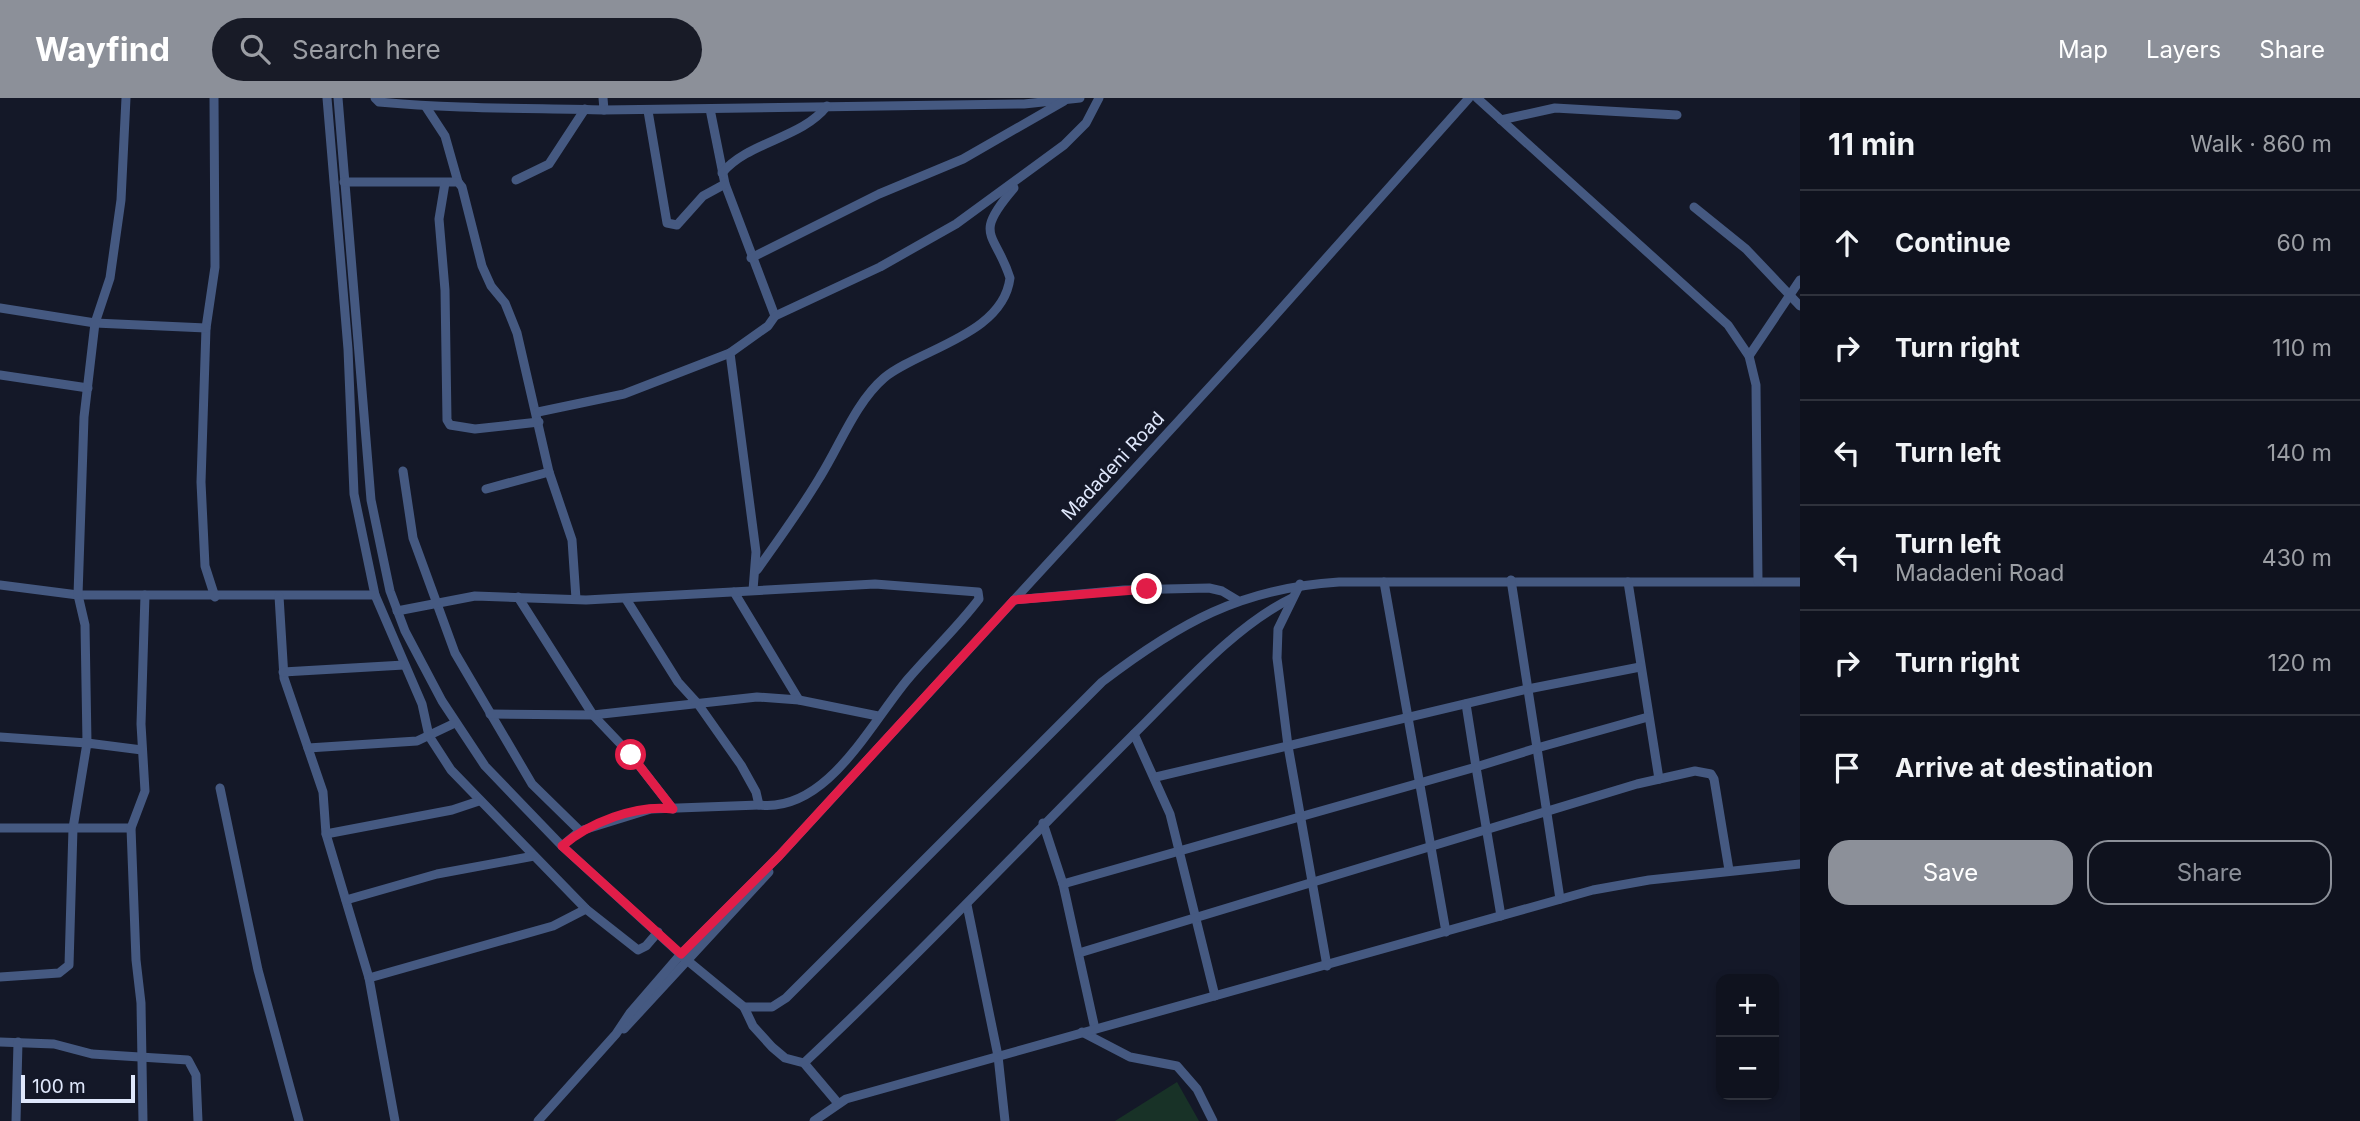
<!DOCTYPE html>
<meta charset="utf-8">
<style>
:root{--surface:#0f121e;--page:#181b27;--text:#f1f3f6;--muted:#9b9ea4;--line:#2f323c;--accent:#8c9099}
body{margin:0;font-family:Inter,sans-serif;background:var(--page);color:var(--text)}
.controls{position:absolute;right:21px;bottom:21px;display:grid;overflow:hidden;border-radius:14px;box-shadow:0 4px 10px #0003}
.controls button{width:63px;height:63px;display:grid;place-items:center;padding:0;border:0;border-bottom:2px solid var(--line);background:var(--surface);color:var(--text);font:35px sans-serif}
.scale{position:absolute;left:21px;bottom:18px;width:114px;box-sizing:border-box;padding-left:7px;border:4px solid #dfe7fb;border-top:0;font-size:19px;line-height:24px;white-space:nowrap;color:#dfe7fb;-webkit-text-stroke:5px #141828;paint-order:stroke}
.stop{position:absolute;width:21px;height:21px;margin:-16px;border:5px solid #e11d48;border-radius:50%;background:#fff}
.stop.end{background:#e11d48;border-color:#fff;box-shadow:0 2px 7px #0008}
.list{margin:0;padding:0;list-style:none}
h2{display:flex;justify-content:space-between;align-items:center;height:91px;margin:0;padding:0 28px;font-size:30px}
h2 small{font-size:23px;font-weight:400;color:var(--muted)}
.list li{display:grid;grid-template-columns:46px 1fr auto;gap:21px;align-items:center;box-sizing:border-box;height:105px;padding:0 28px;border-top:2px solid var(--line)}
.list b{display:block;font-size:26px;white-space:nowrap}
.list p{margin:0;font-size:23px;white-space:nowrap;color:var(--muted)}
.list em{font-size:23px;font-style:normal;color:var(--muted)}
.actions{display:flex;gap:14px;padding:21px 28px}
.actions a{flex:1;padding:16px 0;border:2px solid var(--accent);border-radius:21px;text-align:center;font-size:24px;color:var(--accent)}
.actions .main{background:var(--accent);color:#fff}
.icon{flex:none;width:38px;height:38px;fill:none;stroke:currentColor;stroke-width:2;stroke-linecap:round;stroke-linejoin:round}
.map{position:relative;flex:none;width:1800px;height:1023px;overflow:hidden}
header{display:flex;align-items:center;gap:42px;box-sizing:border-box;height:98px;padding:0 35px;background:var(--accent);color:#fff}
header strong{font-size:33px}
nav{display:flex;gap:38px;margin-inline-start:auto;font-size:24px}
.search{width:490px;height:63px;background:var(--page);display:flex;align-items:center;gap:18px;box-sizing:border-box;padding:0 24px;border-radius:38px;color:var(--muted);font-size:26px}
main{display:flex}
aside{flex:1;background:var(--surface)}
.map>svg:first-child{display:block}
</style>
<header>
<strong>Wayfind</strong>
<div class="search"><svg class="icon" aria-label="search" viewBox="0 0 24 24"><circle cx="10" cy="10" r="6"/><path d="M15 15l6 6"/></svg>Search here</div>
<nav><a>Map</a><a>Layers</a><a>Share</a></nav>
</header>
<main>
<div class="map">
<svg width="1800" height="1023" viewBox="0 0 1800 1023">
<rect width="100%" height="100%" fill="#141828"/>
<!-- green -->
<path fill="#183227" d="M1177,984L1199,1023H1115Z"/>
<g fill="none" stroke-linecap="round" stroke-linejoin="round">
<!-- minor -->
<g stroke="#455981" stroke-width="9">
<path d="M214,0L215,169L206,230L201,384L205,468L215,499"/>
<path d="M327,0L348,251L354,396L375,497L422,606L429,638L451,672L586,811L638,852L646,848L658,834"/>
<path d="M338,0L371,402L390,493L405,533L442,603L485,668L562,748L688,863L744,909H772L786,900L1102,584C1179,525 1241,490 1339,484H1800"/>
<path d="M375,0L379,4C454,11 529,10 604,12L603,0"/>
<path d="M1477,0L1728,227L1749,258L1756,287L1758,483"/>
<path d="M426,9L445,38L458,84"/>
<path d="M710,11L725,86L775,218"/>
<path d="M604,12L1024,6L1080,0"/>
<path d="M648,13L667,125L677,127L703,98L725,86"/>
<path d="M1501,22L1555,10L1677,17"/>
<path d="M722,75C749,43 801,41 827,8"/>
<path d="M516,82L549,66L585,11"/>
<path d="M344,84H458L462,89L482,168L491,188L505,205L517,235L549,374L572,442L576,501"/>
<path d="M445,85L439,121L445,192L447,322L450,327L475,331L539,324"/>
<path d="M1694,109L1746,151L1800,208"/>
<path d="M751,160L879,96L963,61L1064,3"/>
<path d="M0,210L95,225L206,230"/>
<path d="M1749,258L1800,182"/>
<path d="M0,277L88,290"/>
<path d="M538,314L624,296L730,255"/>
<path d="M403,373L413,440L455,555L532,686L580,733"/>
<path d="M486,391L549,374"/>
<path d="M757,472C779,441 801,411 820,379C840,347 856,304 884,280C919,251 1003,237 1010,180C995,133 972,139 1014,90"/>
<path d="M1384,484L1446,834"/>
<path d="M1628,484L1659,681"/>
<path d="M1300,486L1278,531L1277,560L1288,648L1327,868"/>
<path d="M0,487L78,497H375"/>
<path d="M753,492L756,454L730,255L768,228L775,218L880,169L956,126L1064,47L1086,25L1099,0"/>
<path d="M734,494L799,602"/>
<path d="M279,498L284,580L323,694L326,736L369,880L395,1023"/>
<path d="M518,499L593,617L631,657L673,711"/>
<path d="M1014,502L1124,492L1209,490L1222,493L1237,502"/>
<path d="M397,513L475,498L586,502L875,486L978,494L979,501C957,530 931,554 908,581C870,626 827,715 759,707"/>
<path d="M283,574L404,567"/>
<path d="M490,616L593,617L757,599L799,602L878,618"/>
<path d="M1134,636L1170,716L1215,898"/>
<path d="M0,639L87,645L85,527L78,497L84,319L95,225L110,180L121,102L126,0"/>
<path d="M308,650L417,643L455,625"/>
<path d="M1156,679L1528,591L1640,569"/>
<path d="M220,690L258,872L299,1023"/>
<path d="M1043,725L1063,786L1095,931"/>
<path d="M0,730H131"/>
<path d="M326,736L452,712L479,703"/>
<path d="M562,748L580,733L651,711L759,707L756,694L741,667L698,606L678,584L626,501"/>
<path d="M1063,786L1476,669L1466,606"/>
<path d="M1560,801L1537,650L1648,619"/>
<path d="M346,802L437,776L534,758"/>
<path d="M967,807L998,958L1005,1023"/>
<path d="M1501,818L1476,669L1537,650L1511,482"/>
<path d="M1079,855L1637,686L1695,673L1711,676L1714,681L1729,772"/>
<path d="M0,879L59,875L69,867L73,730L87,645L142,652"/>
<path d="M369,880L553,828L586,811"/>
<path d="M744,909L753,928L772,949L785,960L804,965L837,1004"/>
<path d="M624,931L769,774"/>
<path d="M1082,934L1130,959L1177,968L1197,991L1213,1023"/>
<path d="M0,944L54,946L92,956L188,962L196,977L198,1023"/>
<path d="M804,965C918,858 1025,745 1135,635C1181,590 1234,528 1292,500"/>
<path d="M16,1023L18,944"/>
<path d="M143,1023L141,905L136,862L131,730L145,693L141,626L145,497"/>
<path d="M538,1023L616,936L630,915L681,856L779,758L1263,231L1469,0"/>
<path d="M814,1023L846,1001L1593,792L1649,782L1800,766"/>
</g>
</g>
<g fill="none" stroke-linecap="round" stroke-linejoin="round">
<!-- route -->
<path stroke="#e11d48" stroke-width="9" d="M631,657L673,711C636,706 589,725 562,748L681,856L779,758L1014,502L1147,491"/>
</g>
<g text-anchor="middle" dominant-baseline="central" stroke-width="6" stroke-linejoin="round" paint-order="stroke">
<!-- street labels -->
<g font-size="19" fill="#dfe7fb" stroke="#141828">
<text transform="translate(1113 368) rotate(-47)">Madadeni Road</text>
</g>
</g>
</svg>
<div class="controls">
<button>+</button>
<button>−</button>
</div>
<div class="scale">100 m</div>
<div class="stop" style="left:631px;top:657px"></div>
<div class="stop end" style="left:1147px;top:491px"></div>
</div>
<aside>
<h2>11 min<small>Walk · 860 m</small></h2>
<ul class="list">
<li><svg class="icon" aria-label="ahead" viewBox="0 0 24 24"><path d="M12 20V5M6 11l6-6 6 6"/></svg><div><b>Continue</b></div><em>60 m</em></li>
<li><svg class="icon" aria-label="right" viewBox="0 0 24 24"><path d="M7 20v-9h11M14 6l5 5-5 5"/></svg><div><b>Turn right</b></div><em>110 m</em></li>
<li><svg class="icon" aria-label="left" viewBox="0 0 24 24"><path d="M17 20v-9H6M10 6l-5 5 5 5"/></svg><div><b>Turn left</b></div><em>140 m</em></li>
<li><svg class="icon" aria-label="left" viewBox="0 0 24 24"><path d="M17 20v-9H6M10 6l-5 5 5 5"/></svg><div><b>Turn left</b><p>Madadeni Road</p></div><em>430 m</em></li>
<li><svg class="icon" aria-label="right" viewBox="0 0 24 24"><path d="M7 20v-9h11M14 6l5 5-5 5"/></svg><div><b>Turn right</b></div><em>120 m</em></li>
<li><svg class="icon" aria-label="arrive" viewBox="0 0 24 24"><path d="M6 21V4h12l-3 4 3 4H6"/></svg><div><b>Arrive at destination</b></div></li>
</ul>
<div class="actions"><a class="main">Save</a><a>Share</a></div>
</aside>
</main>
